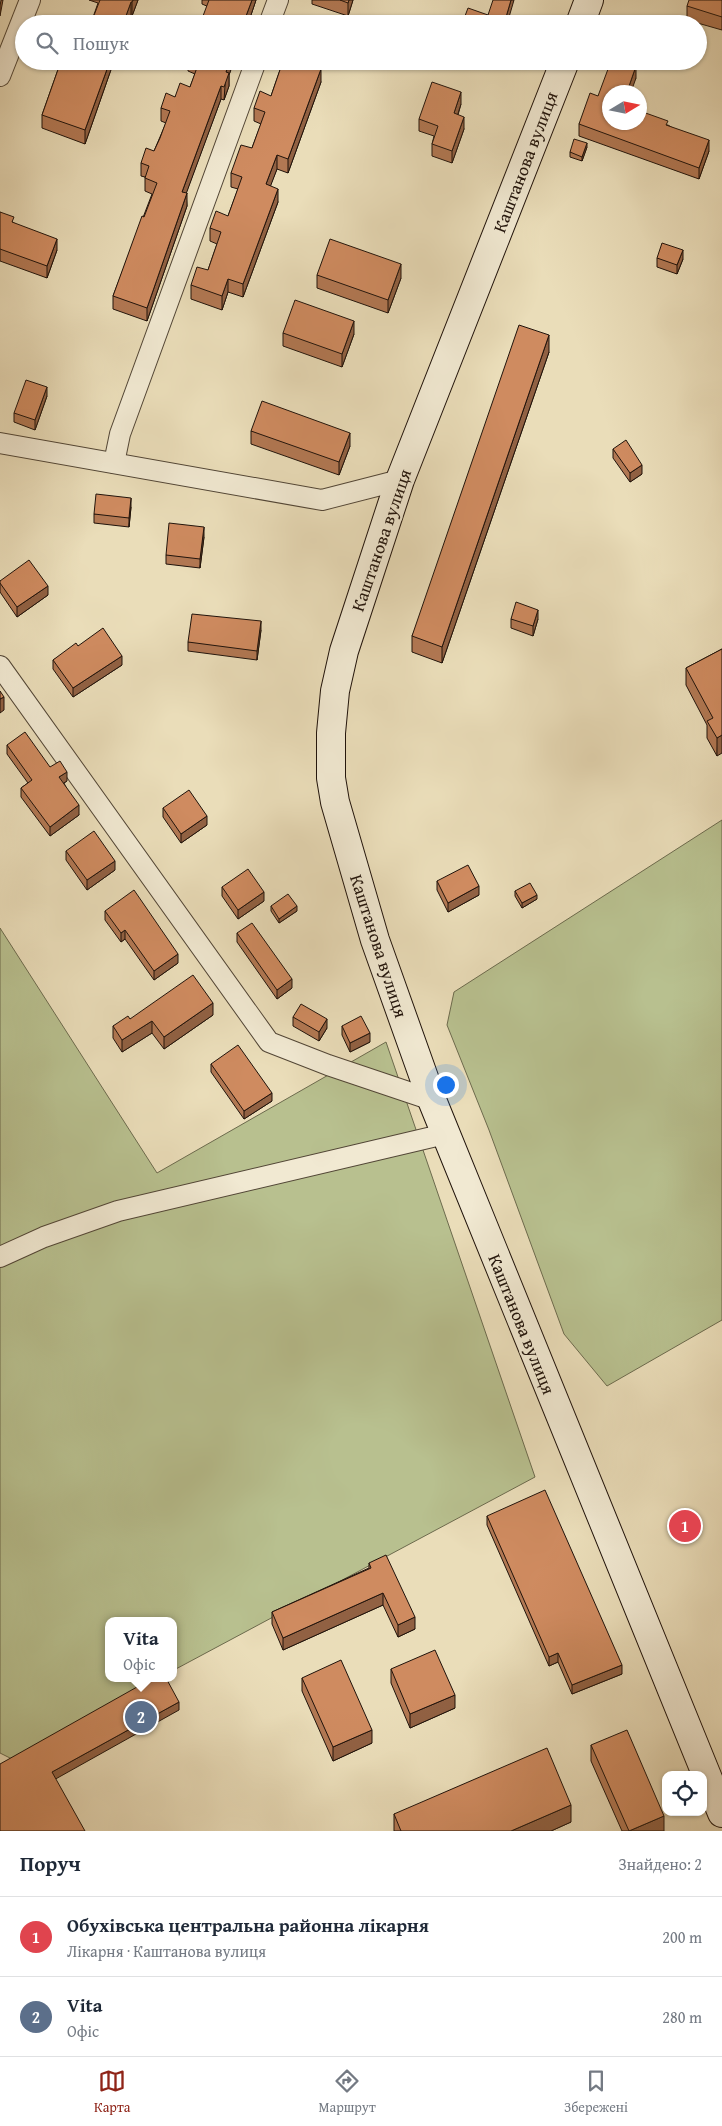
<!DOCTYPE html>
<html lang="uk">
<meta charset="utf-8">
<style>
:root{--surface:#fff;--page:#f6f6f7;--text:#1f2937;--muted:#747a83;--line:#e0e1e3;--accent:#8f2418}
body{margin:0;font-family:"Gentium Book Plus",serif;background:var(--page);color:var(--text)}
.controls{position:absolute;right:15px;bottom:15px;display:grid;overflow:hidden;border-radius:10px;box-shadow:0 1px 4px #0004}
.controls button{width:45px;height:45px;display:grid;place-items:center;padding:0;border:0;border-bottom:1px solid var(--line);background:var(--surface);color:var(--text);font:25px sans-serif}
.compass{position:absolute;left:602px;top:85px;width:45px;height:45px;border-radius:50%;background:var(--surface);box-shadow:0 1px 4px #0004;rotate:80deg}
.you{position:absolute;left:445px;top:1084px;width:18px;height:18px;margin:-12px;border:4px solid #fff;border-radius:50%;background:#1a73e8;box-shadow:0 0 0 8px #1a73e833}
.badge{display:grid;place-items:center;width:32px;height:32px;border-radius:50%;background:var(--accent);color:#fff;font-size:16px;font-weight:700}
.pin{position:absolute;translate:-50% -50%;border:2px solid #fff;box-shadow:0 1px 5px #0006}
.popup{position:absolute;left:105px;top:1617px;width:72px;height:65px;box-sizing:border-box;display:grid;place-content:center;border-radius:10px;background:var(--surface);filter:drop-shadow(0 1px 4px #0005);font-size:16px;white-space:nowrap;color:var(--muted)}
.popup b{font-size:19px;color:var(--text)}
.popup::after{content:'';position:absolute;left:50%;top:100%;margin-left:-10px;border:10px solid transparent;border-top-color:var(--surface)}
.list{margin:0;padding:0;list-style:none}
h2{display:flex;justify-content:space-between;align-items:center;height:65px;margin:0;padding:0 20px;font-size:21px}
h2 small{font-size:16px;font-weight:400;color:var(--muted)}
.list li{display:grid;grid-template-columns:32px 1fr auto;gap:15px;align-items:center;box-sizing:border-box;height:80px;padding:0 20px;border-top:1px solid var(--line)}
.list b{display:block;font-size:19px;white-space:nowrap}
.list p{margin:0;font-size:16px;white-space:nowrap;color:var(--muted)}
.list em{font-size:16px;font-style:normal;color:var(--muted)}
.icon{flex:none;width:28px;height:28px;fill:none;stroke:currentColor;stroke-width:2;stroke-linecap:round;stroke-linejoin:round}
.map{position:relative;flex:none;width:722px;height:1831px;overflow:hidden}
.search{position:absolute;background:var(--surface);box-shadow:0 1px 4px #0004;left:15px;right:15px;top:15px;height:55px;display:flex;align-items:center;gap:12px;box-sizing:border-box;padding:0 18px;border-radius:28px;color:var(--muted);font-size:19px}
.sheet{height:225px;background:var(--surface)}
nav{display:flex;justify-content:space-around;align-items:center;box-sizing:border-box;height:70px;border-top:1px solid var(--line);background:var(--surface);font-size:14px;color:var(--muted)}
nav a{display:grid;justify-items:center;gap:2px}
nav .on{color:var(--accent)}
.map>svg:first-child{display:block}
</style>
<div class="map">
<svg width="722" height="1831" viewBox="0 0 722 1831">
<rect width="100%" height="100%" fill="#eaddb9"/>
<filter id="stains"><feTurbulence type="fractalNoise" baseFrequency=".004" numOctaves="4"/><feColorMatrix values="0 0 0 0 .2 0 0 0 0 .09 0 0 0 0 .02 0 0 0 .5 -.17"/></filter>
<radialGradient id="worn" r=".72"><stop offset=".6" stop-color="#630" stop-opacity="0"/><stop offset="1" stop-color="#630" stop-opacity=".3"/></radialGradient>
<!-- green -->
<g fill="#b8c08f" stroke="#6c6a4d">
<path d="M722,820V1320L607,1386L564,1334L489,1130L447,1025L454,992Z"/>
<path d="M0,928L157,1173L386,1042L535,1477L174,1670V1621H108V1678H158L12,1759L0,1753Z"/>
</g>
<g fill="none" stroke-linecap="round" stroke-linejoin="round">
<defs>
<g id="minor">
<path d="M269,24L278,0"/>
<path d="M0,76L30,0"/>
<path d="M0,443L322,500L400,480"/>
<path d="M114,463L120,434L256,61"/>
<path d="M0,666L269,1042L328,1065L432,1100"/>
<path d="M0,1257L44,1237L118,1211L445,1134"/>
</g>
<g id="secondary">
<path d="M580,24L589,0"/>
<path d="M565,61L400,480L344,651L335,691L331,733V778L335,802L375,940L432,1100L722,1813"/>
</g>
</defs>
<!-- minor casing -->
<use href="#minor" stroke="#524636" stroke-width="22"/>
<!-- secondary casing -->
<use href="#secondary" stroke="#20130b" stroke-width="30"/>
<!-- minor -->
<use href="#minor" stroke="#f1e9d2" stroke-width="20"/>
<!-- secondary -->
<use href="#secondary" stroke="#f1e9d2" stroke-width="28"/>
</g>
<!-- wall -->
<g fill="#b27853" stroke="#20130b">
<path d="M89,0H138L132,16L131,15L128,24H74L91,23L98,3Z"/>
<path d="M202,0H256L248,24L202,4Z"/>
<path d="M312,0H353L348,16L312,4Z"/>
<path d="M722,0V30L687,20V6Z"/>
<path d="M61,61H114L85,144L42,128V115Z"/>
<path d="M188,61H234L229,75V86L224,100L221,99L186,193L187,206L147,321L113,309V296L152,194L145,191V177L141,176V163L154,151L166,123L161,121V108L175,97L190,87L195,74L188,71Z"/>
<path d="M273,61H314L313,66L321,82L288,173L277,169L270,186L278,202L243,297L228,292L222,310L191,299V285L208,270L217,244L210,241V228L228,216L238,189L231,187V173L252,148L261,124L254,121V108L271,96L280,70L273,67Z"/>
<path d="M460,61H474L473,66Z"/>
<path d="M636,78L610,122L668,125L709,151L699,179L579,136V124L598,96Z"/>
<path d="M461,104L458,115L464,129L452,163L432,156V144L434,136L419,131V119Z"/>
<path d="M587,147L582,161L570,157V152Z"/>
<path d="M0,212L14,223L57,250L47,278L0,261Z"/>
<path d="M657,258L683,259L677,274L657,267Z"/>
<path d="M317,275L401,278L388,313L317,288Z"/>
<path d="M283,333L354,334L342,367L283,346Z"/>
<path d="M549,352L442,663L412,652V636Z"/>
<path d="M47,396L35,430L14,422V413Z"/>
<path d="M251,431L350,446L339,475L251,444Z"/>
<path d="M613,449L642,474L630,482L613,458Z"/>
<path d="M131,507L129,527L94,523V514Z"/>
<path d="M204,537L200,568L166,564V555Z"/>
<path d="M0,581L48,595L17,617L0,592Z"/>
<path d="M511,619H538L533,636L511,628Z"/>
<path d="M261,630L257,660L188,651V642Z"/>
<path d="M78,646L122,665L73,697L53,669V660Z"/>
<path d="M722,649L717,756L707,738V725L686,685V668Z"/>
<path d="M7,745L50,767L67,781L64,783L79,815L50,836L21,797V788L28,783L7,754Z"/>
<path d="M163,808L207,825L181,843L163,817Z"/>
<path d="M66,851L115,870L87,890L66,860Z"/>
<path d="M437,881L479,895L448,912L437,890Z"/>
<path d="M222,887L264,901L238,919L222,896Z"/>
<path d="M515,891L537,899L522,908L515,896Z"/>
<path d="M271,906L297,911L279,923L271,911Z"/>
<path d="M105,911L178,963L154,980L125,939L121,942L105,920Z"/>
<path d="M237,933L292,988L277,999L237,942Z"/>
<path d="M213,1015L164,1049L152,1033L122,1052L113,1038V1026L130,1019Z"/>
<path d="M293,1017L327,1028L319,1041L293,1026Z"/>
<path d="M342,1026L370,1042L350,1052L342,1035Z"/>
<path d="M211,1064L272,1101L244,1119L211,1072Z"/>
<path d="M487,1516L622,1674L572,1694L558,1662L549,1666L487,1525Z"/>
<path d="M369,1563L415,1629L398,1637L383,1605L283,1650L272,1624V1612L369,1568Z"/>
<path d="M391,1669L455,1708L410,1728L391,1683Z"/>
<path d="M302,1678L372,1743L333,1761L302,1691Z"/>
<path d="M591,1745L664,1831H622L591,1761Z"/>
<path d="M394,1814L571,1822L551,1831H394Z"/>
</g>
<!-- shaded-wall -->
<g fill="#916143" stroke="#20130b">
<path d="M1,0H3L0,16V6Z"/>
<path d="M133,0H138L132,16V2Z"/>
<path d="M252,0H256L248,24H243Z"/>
<path d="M349,0H353L348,16V3Z"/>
<path d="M511,0H514L507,24H504Z"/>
<path d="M131,2V15L128,24H123Z"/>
<path d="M110,61H114L85,144V130Z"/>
<path d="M230,61H234L229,75V86L224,100L226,72Z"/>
<path d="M310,61H314V63L309,78V65Z"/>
<path d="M636,66V78L631,92H627Z"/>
<path d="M321,69V82L288,173V159Z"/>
<path d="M221,86V99L182,205V192Z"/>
<path d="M461,92V104L454,126V113Z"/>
<path d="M464,117V129L452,163V151Z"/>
<path d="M709,140V151L699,179V168Z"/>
<path d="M587,143V147L582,161V157Z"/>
<path d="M277,155V169L266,198V184Z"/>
<path d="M278,189V202L243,297V284Z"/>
<path d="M187,193V206L147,321V308Z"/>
<path d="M57,239V250L47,278V266Z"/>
<path d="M683,250V259L677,274V265Z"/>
<path d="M401,264V278L388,313V300Z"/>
<path d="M228,279V292L222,310V296Z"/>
<path d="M354,321V334L342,367V354Z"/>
<path d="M549,335V352L442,663V647Z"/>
<path d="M47,387V396L35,430V420Z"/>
<path d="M350,433V446L339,475V462Z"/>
<path d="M642,465V474L630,482V473Z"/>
<path d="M131,498V507L129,527V518Z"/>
<path d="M204,527V537L200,568V559Z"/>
<path d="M48,586V595L17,617V607Z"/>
<path d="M538,610V619L533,636V626Z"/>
<path d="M261,621V630L257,660V651Z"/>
<path d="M122,656V665L73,697V688Z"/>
<path d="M4,697V710L0,713V699Z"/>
<path d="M722,735V753L717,756V738Z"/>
<path d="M67,772V781L59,786V777Z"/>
<path d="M79,805V815L50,836V827Z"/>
<path d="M207,816V825L181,843V834Z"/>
<path d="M115,861V870L87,890V880Z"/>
<path d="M479,886V895L448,912V903Z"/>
<path d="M264,892V901L238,919V910Z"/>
<path d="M537,895V899L522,908V903Z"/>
<path d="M297,906V911L279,923V919Z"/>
<path d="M125,930V939L121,942V933Z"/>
<path d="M178,954V963L154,980V971Z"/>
<path d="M292,979V988L277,999V990Z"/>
<path d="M213,1003V1015L164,1049V1037Z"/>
<path d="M327,1019V1028L319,1041V1032Z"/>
<path d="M152,1021V1033L122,1052V1040Z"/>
<path d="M370,1033V1042L350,1052V1043Z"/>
<path d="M272,1093V1101L244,1119V1111Z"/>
<path d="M383,1593V1605L283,1650V1638Z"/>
<path d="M415,1617V1629L398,1637V1625Z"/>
<path d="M558,1653V1662L549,1666V1657Z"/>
<path d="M622,1665V1674L572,1694V1685Z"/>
<path d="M455,1695V1708L410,1728V1714Z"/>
<path d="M179,1702V1710L52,1781V1772Z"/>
<path d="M372,1730V1743L333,1761V1747Z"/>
<path d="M571,1805V1822L551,1831H511Z"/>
<path d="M664,1816V1831H629Z"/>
</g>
<!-- building -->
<g fill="#cf8b60" stroke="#20130b">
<path d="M100,0H133L132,2H131L123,24H74L77,18L91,23Z"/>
<path d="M209,0H252L243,24H200Z"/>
<path d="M340,0H349L348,3Z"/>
<path d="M493,0H511L504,24H462L468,8L488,15Z"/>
<path d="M689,0H722V17L687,6Z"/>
<path d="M61,61H110L85,130L42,115Z"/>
<path d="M196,61H230L226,72L229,73L224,87L221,86L182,192L187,193L147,308L113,296L142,216L144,217L157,183L145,178L149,166L141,163L146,148L154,151L160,138L170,111L161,108L166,93L175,97L180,83L190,87L199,62Z"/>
<path d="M283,61H310L309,65L321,69L288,159L277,155L266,184L278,189L243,284L228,279L222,296L191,285L197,267L208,270L221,232L210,228L216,211L228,216L242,177L231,173L241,145L252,148L265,112L254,108L260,91L271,96Z"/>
<path d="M611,61H622L636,66L627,92H610V122H640V111L668,121L666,125L709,140L699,168L579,124L590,93L598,96Z"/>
<path d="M432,82L461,92L454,113L464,117L452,151L432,144L438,126L419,119Z"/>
<path d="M574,139L587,143L582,157L570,152Z"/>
<path d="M0,212L14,217L12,222L57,239L47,266L0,249Z"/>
<path d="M330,239L401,264L388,300L317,275Z"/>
<path d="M662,243L683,250L677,265L657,258Z"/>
<path d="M295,300L354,321L342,354L283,333Z"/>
<path d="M519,325L549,335L442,647L412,636Z"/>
<path d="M26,380L47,387L35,420L14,413Z"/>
<path d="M262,401L350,433L339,462L251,431Z"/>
<path d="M626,440L642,465L630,473L613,449Z"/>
<path d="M96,494L131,498L129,518L94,514Z"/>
<path d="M169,523L204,527L200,559L166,555Z"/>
<path d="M29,560L48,586L17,607L0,583V581Z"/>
<path d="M516,602L538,610L533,626L511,619Z"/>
<path d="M192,614L261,621L257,651L188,642Z"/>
<path d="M103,628L122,656L73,688L53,660L76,643L78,646Z"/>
<path d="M722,649V735L717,738L707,721L713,718L686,668Z"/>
<path d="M0,691L4,697L0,699Z"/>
<path d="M25,732L50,767L60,761L67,772L59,777L79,805L50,827L21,788L32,780L7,745Z"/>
<path d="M189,790L207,816L181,834L163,808Z"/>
<path d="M94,831L115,861L87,880L66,851Z"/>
<path d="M468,865L479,886L448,903L437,881Z"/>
<path d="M248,869L264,892L238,910L222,887Z"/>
<path d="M530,883L537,895L522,903L515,891Z"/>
<path d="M134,890L178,954L154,971L125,930L121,933L105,911Z"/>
<path d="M288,894L297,906L279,919L271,906Z"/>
<path d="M252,923L292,979L277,990L237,933Z"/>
<path d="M193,975L213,1003L164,1037L152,1021L122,1040L113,1026L128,1016L130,1019Z"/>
<path d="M301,1004L327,1019L319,1032L293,1017Z"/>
<path d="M361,1016L370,1033L350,1043L342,1026Z"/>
<path d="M238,1045L272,1093L244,1111L211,1064Z"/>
<path d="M545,1490L622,1665L572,1685L558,1653L549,1657L487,1516Z"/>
<path d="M386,1555L415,1617L398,1625L383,1593L283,1638L272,1612L371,1568L369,1563Z"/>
<path d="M435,1650L455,1695L410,1714L391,1669Z"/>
<path d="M341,1660L372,1730L333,1747L302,1678Z"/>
<path d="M153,1678H166L179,1702L52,1772L85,1831H0V1764Z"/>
<path d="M627,1730L664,1816L629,1831L591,1745Z"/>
<path d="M547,1748L571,1805L511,1831H401L394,1814Z"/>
</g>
<g text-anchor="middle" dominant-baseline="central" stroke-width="4.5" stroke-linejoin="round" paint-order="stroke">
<!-- street labels -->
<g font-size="18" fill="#20130b" stroke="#f1e9d2">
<text transform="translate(525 162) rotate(-69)">Каштанова вулиця</text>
<text transform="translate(381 540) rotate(-71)">Каштанова вулиця</text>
<text transform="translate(379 946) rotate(72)">Каштанова вулиця</text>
<text transform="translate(522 1324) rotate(68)">Каштанова вулиця</text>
</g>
</g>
<rect width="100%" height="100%" filter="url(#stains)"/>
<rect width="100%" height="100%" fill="url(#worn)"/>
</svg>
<div class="controls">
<button><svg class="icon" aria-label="locate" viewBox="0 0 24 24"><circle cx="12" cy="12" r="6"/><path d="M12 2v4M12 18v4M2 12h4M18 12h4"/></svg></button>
</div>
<svg class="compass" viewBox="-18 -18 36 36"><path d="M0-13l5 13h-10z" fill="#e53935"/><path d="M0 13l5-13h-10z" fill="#747a83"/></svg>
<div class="you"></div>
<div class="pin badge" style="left:685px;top:1526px;background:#e0444e">1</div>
<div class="pin badge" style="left:141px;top:1717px;background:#5c6f8a">2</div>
<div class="popup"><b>Vita</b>Офіс</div>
<div class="search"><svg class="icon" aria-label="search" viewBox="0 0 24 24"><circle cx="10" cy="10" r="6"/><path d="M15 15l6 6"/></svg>Пошук</div>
</div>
<section class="sheet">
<h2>Поруч<small>Знайдено: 2</small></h2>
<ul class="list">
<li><span class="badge" style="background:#e0444e">1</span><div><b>Обухівська центральна районна лікарня</b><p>Лікарня · Каштанова вулиця</p></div><em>200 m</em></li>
<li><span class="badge" style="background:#5c6f8a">2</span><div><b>Vita</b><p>Офіс</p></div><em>280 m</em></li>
</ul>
</section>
<nav>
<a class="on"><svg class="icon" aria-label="map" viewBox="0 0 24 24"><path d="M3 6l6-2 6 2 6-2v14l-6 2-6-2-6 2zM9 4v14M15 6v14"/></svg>Карта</a>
<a><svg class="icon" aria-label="directions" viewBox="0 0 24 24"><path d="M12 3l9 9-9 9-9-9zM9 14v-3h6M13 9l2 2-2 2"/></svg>Маршрут</a>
<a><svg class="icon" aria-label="saved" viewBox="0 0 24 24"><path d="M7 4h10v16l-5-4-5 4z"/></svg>Збережені</a>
</nav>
